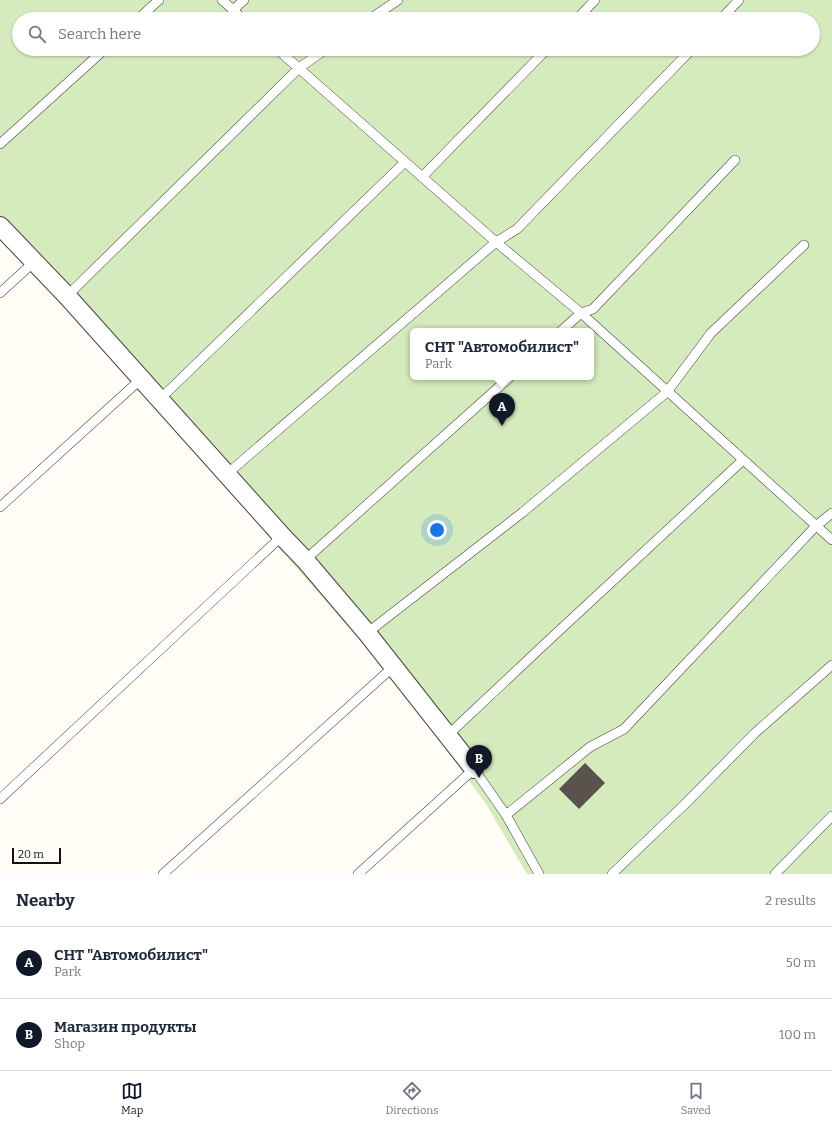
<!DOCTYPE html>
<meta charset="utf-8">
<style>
:root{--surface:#fff;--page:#f2f2f3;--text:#1f2937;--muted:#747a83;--line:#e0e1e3;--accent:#111827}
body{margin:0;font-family:Bitter,serif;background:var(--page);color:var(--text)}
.scale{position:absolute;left:12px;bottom:10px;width:49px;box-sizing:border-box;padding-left:4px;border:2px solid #111;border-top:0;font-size:11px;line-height:14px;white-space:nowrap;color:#111;-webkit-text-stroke:3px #fff;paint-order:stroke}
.you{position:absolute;left:437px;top:530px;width:14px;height:14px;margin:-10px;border:3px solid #fff;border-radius:50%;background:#1a73e8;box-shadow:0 0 0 6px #1a73e833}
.badge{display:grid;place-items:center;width:26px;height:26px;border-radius:50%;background:var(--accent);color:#fff;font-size:13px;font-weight:700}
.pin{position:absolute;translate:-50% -33px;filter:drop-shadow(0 1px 2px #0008)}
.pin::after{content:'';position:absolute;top:21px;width:14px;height:12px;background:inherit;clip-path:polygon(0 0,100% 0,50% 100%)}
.popup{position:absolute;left:410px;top:328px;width:184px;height:52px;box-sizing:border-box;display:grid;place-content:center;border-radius:6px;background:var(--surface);filter:drop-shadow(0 1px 3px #0005);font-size:13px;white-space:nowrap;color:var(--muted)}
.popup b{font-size:15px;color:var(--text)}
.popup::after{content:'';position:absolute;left:50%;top:100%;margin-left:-8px;border:8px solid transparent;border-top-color:var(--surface)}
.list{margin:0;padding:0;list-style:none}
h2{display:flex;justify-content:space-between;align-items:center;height:52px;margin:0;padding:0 16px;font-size:17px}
h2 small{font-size:13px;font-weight:400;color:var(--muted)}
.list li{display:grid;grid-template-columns:26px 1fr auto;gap:12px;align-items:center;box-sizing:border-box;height:72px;padding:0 16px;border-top:1px solid var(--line)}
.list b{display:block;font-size:15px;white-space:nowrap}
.list p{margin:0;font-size:13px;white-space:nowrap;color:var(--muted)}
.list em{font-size:13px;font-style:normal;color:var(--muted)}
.icon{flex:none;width:22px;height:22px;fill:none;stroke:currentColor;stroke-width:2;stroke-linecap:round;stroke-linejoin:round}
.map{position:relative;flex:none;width:832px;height:874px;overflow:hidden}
.search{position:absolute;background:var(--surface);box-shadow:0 1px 3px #0004;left:12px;right:12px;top:12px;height:44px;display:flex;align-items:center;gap:10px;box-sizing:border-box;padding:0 14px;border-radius:22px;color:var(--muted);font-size:15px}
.sheet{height:196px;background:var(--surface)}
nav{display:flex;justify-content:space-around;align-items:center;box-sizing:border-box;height:56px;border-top:1px solid var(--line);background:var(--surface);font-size:11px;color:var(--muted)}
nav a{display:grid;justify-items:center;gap:2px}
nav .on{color:var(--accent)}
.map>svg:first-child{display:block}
</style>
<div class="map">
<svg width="832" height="874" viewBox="0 0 832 874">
<rect width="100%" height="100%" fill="#fffdf5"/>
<!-- green -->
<path fill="#d5ebbd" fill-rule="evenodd" d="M0,0H832V874H527L486,804L396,681L60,299L0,240ZM19,19H813V49H19ZM413,331H591V377H413Z"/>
<!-- building -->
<path fill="#5a524d" d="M585,763L605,783L579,809L559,789Z"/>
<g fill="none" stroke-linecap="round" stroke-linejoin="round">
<defs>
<g id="lane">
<path d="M222,0L243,19"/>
<path d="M233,10L244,0"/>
<path d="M138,19L159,0"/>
<path d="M370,19L398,0"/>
<path d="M577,19L595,0"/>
<path d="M721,19L739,0"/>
<path d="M277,49L496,242L581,313L832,540"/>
<path d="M0,144L105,49"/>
<path d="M422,177L547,49"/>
<path d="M0,293L34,262"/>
<path d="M67,296L299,68L326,49"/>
<path d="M561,331L581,313L593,309L735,160"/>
<path d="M159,400L405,162"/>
<path d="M227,474L496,242L517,229L692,49"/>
<path d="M0,507L141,379"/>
<path d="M305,560L510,377"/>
<path d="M367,633L523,512L667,392L711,333L804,245"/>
<path d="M448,735L548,641L743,460"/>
<path d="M0,799L282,536"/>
<path d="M506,815L590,747L624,729L816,526L832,513"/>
<path d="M163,874L393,667"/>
<path d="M358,874L474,769L506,815L539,874"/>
<path d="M612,874L684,805L755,733L832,665"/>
<path d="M775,874L832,816"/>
</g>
<path id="street" d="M0,226L67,296L282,536L305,560L367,633L474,769"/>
</defs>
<!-- lane casing -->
<use href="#lane" stroke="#444" stroke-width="10"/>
<!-- street casing -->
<use href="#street" stroke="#444" stroke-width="20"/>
<!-- lane -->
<use href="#lane" stroke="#fff" stroke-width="9"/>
<!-- street -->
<use href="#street" stroke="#fff" stroke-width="18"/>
</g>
</svg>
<div class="scale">20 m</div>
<div class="you"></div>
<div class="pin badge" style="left:502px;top:426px">A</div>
<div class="popup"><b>СНТ &quot;Автомобилист&quot;</b>Park</div>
<div class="pin badge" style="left:479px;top:778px">B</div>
<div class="search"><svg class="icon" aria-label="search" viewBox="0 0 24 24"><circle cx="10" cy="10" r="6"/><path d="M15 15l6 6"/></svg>Search here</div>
</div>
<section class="sheet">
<h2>Nearby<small>2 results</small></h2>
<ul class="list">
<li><span class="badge">A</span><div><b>СНТ &quot;Автомобилист&quot;</b><p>Park</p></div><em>50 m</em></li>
<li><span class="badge">B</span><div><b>Магазин продукты</b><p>Shop</p></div><em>100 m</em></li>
</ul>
</section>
<nav>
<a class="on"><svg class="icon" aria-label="map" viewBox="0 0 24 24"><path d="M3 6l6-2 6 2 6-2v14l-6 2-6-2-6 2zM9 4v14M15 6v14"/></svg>Map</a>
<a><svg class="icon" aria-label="directions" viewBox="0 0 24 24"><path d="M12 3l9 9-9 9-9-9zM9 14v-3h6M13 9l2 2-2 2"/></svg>Directions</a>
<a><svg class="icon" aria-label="saved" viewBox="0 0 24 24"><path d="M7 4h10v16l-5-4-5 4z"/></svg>Saved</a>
</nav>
